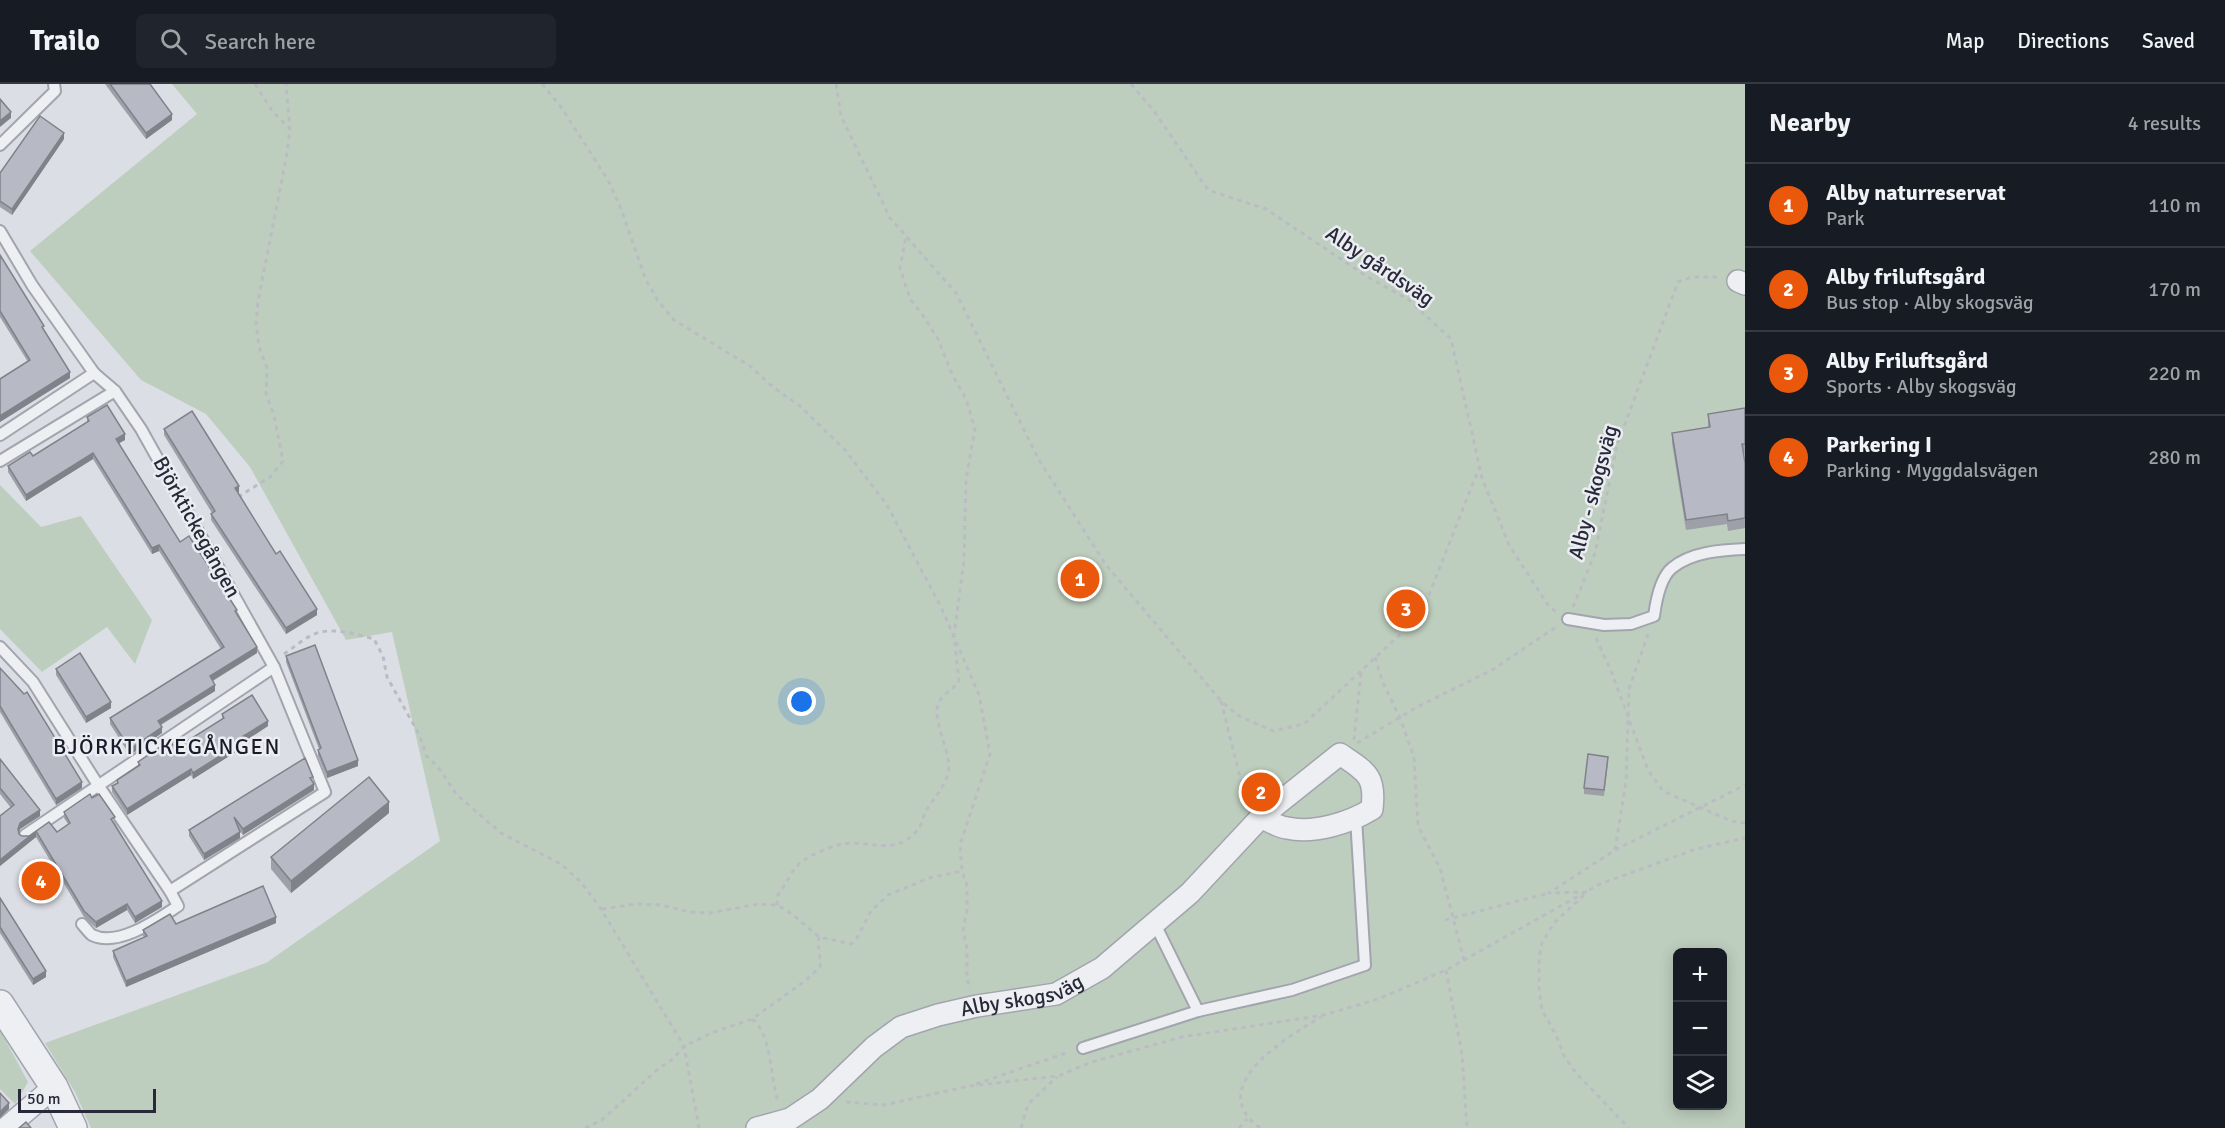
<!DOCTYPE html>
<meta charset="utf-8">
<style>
:root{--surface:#171b24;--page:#20242c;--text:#f1f3f6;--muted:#9ea1a6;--line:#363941;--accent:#ea580c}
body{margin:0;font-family:Signika,sans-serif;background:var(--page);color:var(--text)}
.controls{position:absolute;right:18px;bottom:18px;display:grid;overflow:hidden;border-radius:9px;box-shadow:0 3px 15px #0003}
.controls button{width:54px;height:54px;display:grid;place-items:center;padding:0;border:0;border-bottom:2px solid var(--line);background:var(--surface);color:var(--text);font:30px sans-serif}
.scale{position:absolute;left:18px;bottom:15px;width:138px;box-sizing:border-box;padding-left:6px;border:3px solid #282a39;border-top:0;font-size:16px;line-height:21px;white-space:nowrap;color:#282a39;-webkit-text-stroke:4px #ebedf3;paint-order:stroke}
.you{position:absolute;left:802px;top:618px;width:21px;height:21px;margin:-15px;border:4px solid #fff;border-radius:50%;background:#1a73e8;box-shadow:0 0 0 9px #1a73e833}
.badge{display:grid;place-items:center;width:39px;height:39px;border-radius:50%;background:var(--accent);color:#fff;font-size:20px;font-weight:700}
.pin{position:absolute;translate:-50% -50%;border:3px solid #fff;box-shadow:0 2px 6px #0006}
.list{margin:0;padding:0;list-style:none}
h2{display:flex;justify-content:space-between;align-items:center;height:78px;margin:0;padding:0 24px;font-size:26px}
h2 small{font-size:20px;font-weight:400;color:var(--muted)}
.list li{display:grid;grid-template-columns:39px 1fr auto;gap:18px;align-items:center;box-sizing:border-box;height:84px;padding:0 24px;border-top:2px solid var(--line)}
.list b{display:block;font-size:22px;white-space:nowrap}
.list p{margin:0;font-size:20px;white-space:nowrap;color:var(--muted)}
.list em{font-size:20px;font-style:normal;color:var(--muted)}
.icon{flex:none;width:33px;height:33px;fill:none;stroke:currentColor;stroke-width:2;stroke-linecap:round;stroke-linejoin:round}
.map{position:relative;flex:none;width:1745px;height:1044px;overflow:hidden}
header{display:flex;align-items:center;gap:36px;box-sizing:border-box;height:84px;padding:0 30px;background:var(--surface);border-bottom:2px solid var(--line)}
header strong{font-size:28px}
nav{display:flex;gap:33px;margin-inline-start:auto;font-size:21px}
.search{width:420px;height:54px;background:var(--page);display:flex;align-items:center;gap:15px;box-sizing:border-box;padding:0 21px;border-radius:9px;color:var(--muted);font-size:22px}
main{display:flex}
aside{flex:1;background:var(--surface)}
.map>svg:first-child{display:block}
</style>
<header>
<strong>Trailo</strong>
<div class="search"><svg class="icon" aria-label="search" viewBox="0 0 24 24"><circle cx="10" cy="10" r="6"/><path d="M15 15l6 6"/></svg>Search here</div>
<nav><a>Map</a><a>Directions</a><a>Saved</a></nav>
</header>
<main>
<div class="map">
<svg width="1745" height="1044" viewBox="0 0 1745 1044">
<rect width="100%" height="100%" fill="#dcdee5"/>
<!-- green -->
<g fill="#becebe" fill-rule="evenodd">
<path d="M172,0H1745V1044H91L75,1008L45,959L266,879L440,757L392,548L346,556L250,383L206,330L141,296L30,167L197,30ZM1678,868H1722V1022H1678Z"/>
<path d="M0,401L41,443L81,432L152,536L135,580L107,543L42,588L0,545Z"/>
<path d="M0,946L28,998L15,1020L0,1005Z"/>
</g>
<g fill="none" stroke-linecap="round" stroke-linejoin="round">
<defs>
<g id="service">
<path d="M0,61L55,7L54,0"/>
<path d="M0,147L32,201L94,289"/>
<path d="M0,351L94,289L115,307L141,345L274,583"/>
<path d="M0,377L115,307"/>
<path d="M1568,535L1604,541L1631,540L1654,532C1656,517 1660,494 1672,484C1691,468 1721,466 1745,465"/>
<path d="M0,563L33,598L98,701L170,807L325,708L274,583L25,751"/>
<path d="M82,840C85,843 89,849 92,851C118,864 158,835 178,822L170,807"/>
<path d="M1155,840L1198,927"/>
<path d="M1083,964L1198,927L1292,906L1365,881L1356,734"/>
</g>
<g id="minor">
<path d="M1738,197L1745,200"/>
<path d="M6,1044L54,1003"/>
<path id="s1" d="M757,1044L790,1035L820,1015L874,963L901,943L938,931L977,922L1056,910L1102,884L1190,809L1261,733L1340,670C1366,688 1376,691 1372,725C1349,739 1314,750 1287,744C1278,743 1269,737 1261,733"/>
</g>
<path id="tertiary" d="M0,920L54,1003L73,1044"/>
</defs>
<!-- service casing -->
<use href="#service" stroke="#a2a4ae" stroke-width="14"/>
<!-- minor casing -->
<use href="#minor" stroke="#a2a4ae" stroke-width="24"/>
<!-- tertiary casing -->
<use href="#tertiary" stroke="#a2a4ae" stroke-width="30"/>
<!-- path -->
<g stroke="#bbbcc3" stroke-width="3" stroke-dasharray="4.5 4.5" stroke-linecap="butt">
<path d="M255,0L273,28L290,45"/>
<path d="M542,0L561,23L608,96L621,125L646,196L658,217L674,236L750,282L774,304L800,322L845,366L887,421L941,523L979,611L990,670L960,761L962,787L967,802V826L963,846L967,865V895L970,905"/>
<path d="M836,0L841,32L890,134L956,209L1039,376L1106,481L1221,617L1239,632L1273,647L1304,640L1421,531L1479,384"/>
<path d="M1131,0L1154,27L1208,106L1266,125L1366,192L1409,216L1451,255L1482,394L1509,461L1550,524L1557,528"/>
<path d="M238,413L270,393L283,377L274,332L266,309L267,284L259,263L256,239L258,217L286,75L290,45L286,0"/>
<path d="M1573,523L1595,469L1617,361L1678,198L1692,193H1721"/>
<path d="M1596,554L1611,587L1648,686L1663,707L1731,737L1745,739"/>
<path d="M284,570C293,564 302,556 312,551C331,542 355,550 374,555L383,572L387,593L420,652L426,671L440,686L457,711L501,749L561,780L581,798L601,825L684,962L699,1044"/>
<path d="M1375,573L1382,597L1400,634L1414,673L1418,742L1440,784L1464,876"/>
<path d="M1221,617L1247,721"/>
<path d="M1354,656L1361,588"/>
<path d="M1357,659L1417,623L1492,586L1556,543"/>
<path d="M1615,766L1626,697L1629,605L1648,550"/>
<path d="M1587,808L1549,809L1615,766L1745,701"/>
<path d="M1584,811L1554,839L1542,859L1539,874V905L1542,926L1556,951L1564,972L1576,989L1629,1044"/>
<path d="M777,821V812C787,801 791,784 804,776C812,771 829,763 838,761C867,753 895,776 919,744C922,739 923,732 926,727C936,710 953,695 948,674C945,659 936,640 937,625C939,610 952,608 959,597L954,552L964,476L966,395L975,345L966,315L951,288L938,255L922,230L911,216L907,206L900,184L906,152"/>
<path d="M602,825L636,820L660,821L690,828L710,829L758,820L777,821L792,830L819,853L851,860L857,854L871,827L888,811L929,794L962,787"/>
<path d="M1445,836L1549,809"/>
<path d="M1446,886L1462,970L1467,1044"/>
<path d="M752,935C772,950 770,994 778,1017"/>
<path d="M976,1000L1069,968"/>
<path d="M846,1018L884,1021L969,1002L1058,992L1092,978L1182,953L1324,931L1378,915L1446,886L1600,800L1696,765L1745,754"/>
<path d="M585,1044L602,1036L659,984L673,975L684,962L714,948L752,935L805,897L820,883C821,872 817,863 819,853"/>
<path d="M1021,1044L1028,1020L1057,993"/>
<path d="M1239,1044L1247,1035"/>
<path d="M1260,1044C1203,1003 1287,953 1321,933"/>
</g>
<!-- service -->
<use href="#service" stroke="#eeeff3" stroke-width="10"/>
<!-- minor -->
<use href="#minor" stroke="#eeeff3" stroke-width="21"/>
<!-- tertiary -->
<use href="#tertiary" stroke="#eeeff3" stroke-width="27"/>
</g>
<!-- wall -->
<g fill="#9d9fa9">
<path d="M105,0H150L172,36L146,55Z"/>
<path d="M64,55L12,131L0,123V89Z"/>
<path d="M0,171L44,247L70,294L0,338V295L28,278L0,233Z"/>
<path d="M1745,324V370H1744L1745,379V444L1728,447L1727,440L1686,446L1672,359V349L1708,343V330Z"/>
<path d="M87,333L125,356L119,359L180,458L237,530L257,569L213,597L215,607L161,641L162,649L130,671L110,640V634L221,565L159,467L152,470L93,375L26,417L8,388V382L33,372L87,338Z"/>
<path d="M164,345L239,408L237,409L276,470L317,531L286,550L211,436V430L212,429L164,351Z"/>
<path d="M286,572L358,682L327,694L318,672V666L319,665L286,578Z"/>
<path d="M0,584L24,610L82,704L56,721L0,628Z"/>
<path d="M56,585L111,624L86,639L56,591Z"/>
<path d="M222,630L268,642L242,659V664L193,695L191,691L127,731L112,708V702L117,699V696L138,683V678L173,661H181L222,635Z"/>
<path d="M0,675L40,732L20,745L19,750L22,752H29L49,738L57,748L68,740L64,734V728L92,714L115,739L162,823L135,839L127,826L96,844L84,833L36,753L0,782L11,724L0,710Z"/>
<path d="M1608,679L1604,712L1584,710V704Z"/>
<path d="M313,699L314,706L243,751L239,746L240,754L204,776L189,752V746Z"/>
<path d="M389,729L291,809L271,785V773Z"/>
<path d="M0,814L46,893L33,901L0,849Z"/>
<path d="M276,839L126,903L113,873V867L144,853L143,852V846L176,840Z"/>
</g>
<!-- shaded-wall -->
<g fill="#808289">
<path d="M11,28V34L0,43V37Z"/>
<path d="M172,30V36L146,55V49Z"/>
<path d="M64,49V55L12,131V125Z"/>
<path d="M70,288V294L0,338V332Z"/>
<path d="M125,350V356L116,361V355Z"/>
<path d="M93,369V375L26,417V411Z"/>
<path d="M239,402V408L235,410V404Z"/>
<path d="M159,461V467L152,470V464Z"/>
<path d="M317,525V531L286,550V544Z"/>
<path d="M257,563V569L210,598V592Z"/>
<path d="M215,601V607L158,642V637Z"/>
<path d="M111,618V624L86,639V633Z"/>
<path d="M268,637V642L242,659V664L193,695V689L240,654Z"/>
<path d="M162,643V649L130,671V665Z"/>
<path d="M358,676V682L327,694V688Z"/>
<path d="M191,685V691L127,731V725Z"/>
<path d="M82,698V704L56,721V715Z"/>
<path d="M314,700V706L243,751V745Z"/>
<path d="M389,718V729L291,809V797Z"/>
<path d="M40,726V732L20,745L18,751V745L20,739Z"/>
<path d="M36,747V753L0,782V776Z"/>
<path d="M240,748V754L204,776V770Z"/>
<path d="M162,817V823L135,839V833Z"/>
<path d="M127,820V826L96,844V838Z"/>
<path d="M276,833V839L126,903V897Z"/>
<path d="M46,887V893L33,901V895Z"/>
<path d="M9,1019V1025L0,1034V1028Z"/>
</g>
<!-- building -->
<g fill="#b7b9c4" stroke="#808289" stroke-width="1.5">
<path d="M110,0H150L172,30L146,49Z"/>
<path d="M0,15L11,28L0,37Z"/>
<path d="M40,32L64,49L12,125L0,117V89Z"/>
<path d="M0,171L44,242L42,243L70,288L0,332V295L30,276L0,227Z"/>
<path d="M107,321L125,350L116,355L180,458L189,452L237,526L235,527L257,563L210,592L215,601L158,637L162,643L130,665L110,634L224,563L159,461L152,464L93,369L26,411L8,382L30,368L33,372L89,337L87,333Z"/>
<path d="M1745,324V360H1742L1745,379V434L1728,437L1727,430L1686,436L1672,349L1710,343L1708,330Z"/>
<path d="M192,327L239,402L235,404L276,470L280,467L317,525L286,544L211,430L215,427L164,345Z"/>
<path d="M315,561L358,676L327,688L318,666L321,664L286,572Z"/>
<path d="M80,569L111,618L86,633L56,585Z"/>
<path d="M0,584L24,610L27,608L82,698L56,715L0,622Z"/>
<path d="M252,611L268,637L240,654L242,658L193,689L191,685L127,725L112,702L118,699L117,696L140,681L138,678L170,656L173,661L179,657L181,661L224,634L222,630Z"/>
<path d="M1588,670L1608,673L1604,706L1584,704Z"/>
<path d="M305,674L313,693L310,694L314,700L243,745L234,733L240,748L204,770L189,746Z"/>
<path d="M0,675L40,726L20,739L18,745L19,750L22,752H29L49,738L57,748L70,739L64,728L90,710L92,714L99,710L115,733L111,735L162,817L135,833L127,820L96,838L84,827L36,747L0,776V732L14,721L0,704Z"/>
<path d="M369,693L389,718L291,797L271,773Z"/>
<path d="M263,802L276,833L126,897L113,867L147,852L143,846L170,830L176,840Z"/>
<path d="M0,814L46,887L33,895L0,843Z"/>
<path d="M0,1009L9,1019L0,1028Z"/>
<path d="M26,1038L31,1044H19Z"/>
</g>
<g text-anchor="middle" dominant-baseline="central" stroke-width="5" stroke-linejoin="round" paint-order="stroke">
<!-- street labels -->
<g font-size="21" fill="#282a39" stroke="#ebedf3">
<text transform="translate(1380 182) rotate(34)">Alby gårdsväg</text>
<text transform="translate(1593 408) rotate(-75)">Alby - skogsväg</text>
<text transform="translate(197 443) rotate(61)">Björktickegången</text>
<text stroke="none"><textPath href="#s1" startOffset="304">Alby skogsväg</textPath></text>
</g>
<!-- neighbourhood labels -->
<g font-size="22" letter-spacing="1.5" fill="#1a1b2a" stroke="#ebedf3">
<text x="167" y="662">BJÖRKTICKEGÅNGEN</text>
</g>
</g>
</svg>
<div class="controls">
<button>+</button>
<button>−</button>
<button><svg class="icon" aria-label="layers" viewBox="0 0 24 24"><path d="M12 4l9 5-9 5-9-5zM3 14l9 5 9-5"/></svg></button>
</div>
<div class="scale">50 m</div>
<div class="you"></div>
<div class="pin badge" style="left:1080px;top:495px">1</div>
<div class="pin badge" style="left:1261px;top:708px">2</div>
<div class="pin badge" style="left:1406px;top:525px">3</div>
<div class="pin badge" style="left:41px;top:797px">4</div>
</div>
<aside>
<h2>Nearby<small>4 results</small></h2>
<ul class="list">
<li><span class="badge">1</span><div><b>Alby naturreservat</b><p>Park</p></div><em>110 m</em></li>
<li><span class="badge">2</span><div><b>Alby friluftsgård</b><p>Bus stop · Alby skogsväg</p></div><em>170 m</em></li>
<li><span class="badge">3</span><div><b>Alby Friluftsgård</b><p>Sports · Alby skogsväg</p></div><em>220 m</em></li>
<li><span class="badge">4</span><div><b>Parkering I</b><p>Parking · Myggdalsvägen</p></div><em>280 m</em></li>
</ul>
</aside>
</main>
